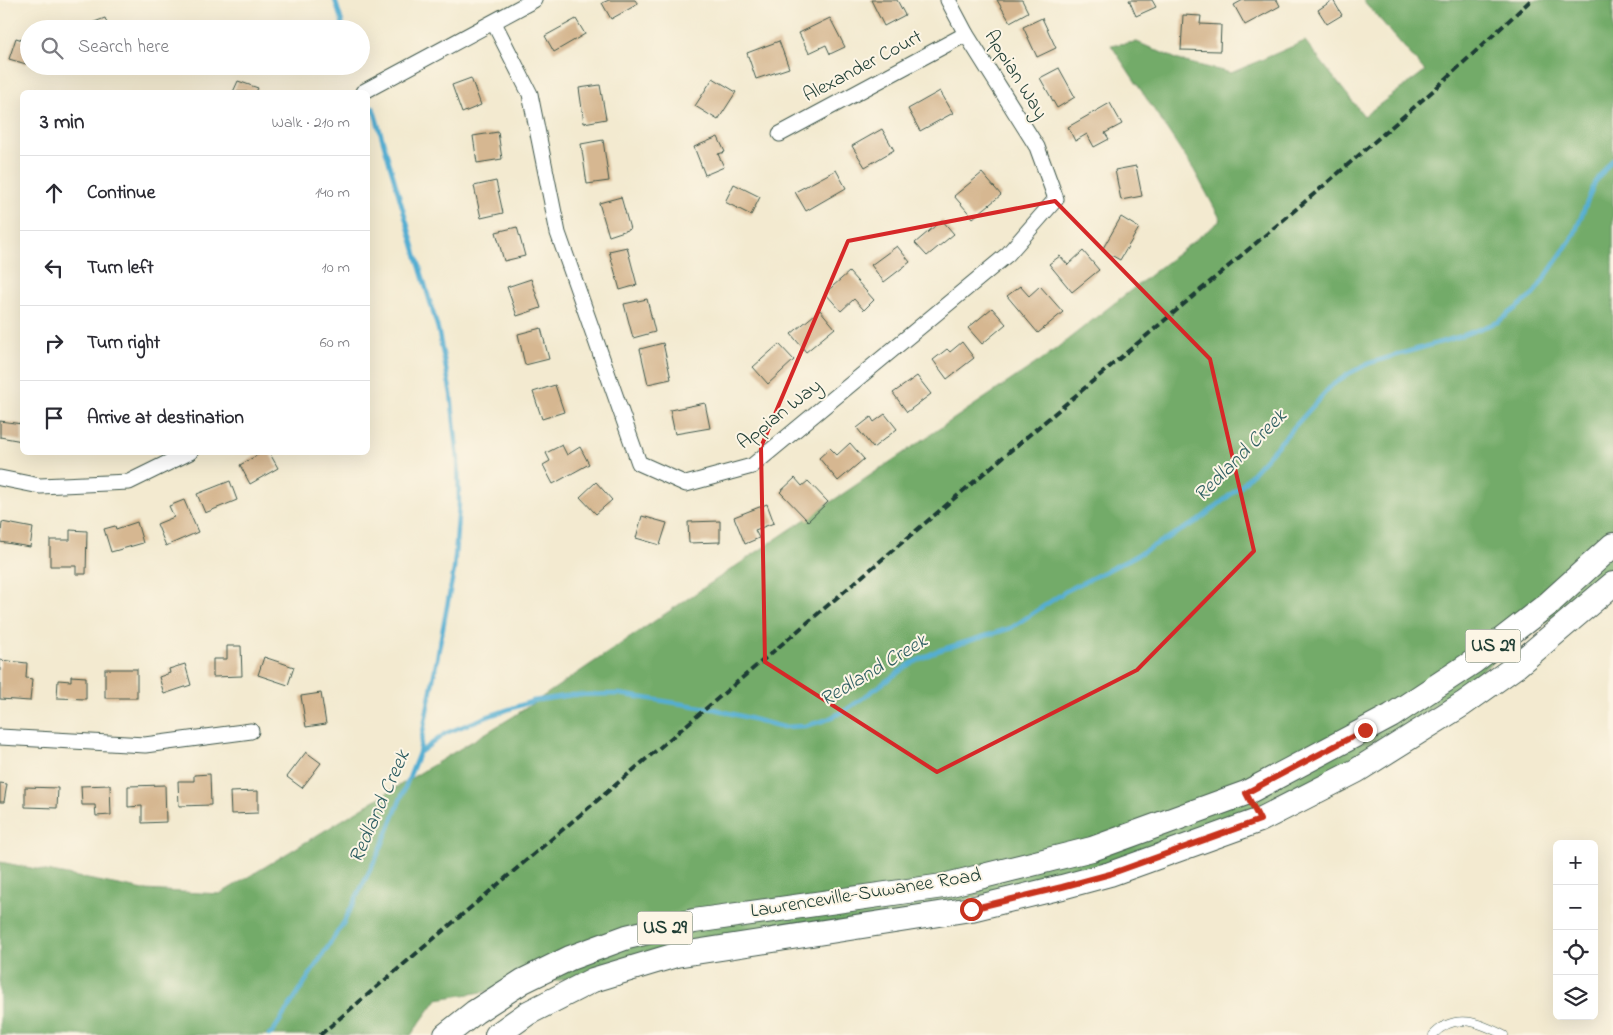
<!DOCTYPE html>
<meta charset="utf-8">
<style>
:root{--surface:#fff;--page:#f7f7f7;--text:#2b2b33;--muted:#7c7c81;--line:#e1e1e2}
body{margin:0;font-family:"Indie Flower",sans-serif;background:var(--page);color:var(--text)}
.controls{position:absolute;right:15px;bottom:15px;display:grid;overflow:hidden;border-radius:8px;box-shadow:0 5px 20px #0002}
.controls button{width:45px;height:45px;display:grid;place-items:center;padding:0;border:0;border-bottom:1px solid var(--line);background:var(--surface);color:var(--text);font:25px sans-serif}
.stop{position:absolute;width:15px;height:15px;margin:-11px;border:4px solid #c8321e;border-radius:50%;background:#fff}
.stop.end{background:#c8321e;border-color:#fff;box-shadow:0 1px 5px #0008}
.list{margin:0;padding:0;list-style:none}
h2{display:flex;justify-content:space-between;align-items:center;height:65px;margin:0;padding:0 20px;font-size:21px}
h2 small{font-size:16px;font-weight:400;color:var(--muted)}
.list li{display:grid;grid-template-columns:32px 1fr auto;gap:15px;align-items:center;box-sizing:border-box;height:75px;padding:0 20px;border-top:1px solid var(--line)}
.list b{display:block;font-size:19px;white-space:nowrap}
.list em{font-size:16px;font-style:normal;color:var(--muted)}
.icon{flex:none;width:28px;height:28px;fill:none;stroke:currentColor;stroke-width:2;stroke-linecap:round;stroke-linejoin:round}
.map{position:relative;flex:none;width:1613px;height:1035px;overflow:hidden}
.search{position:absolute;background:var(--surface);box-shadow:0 5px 20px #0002;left:20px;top:20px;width:350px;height:55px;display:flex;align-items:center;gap:12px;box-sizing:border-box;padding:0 18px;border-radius:28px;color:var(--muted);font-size:19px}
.panel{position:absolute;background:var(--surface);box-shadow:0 5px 20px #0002;left:20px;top:90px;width:350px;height:365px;border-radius:8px}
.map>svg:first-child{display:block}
</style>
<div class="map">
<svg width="1613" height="1035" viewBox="0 0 1613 1035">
<rect width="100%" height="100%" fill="#fcf5e5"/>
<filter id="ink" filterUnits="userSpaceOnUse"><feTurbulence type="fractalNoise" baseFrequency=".02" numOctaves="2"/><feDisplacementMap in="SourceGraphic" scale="10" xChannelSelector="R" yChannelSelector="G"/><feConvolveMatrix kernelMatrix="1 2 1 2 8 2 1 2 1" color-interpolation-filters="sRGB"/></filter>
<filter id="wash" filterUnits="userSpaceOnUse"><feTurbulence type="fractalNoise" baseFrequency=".0096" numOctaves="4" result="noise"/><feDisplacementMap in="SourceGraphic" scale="20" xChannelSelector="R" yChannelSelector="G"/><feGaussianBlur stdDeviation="1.12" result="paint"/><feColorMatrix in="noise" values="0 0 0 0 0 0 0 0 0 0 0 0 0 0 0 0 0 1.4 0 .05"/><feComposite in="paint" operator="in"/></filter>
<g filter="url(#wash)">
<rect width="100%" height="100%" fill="#f3ead0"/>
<!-- forest -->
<path fill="#73ab69" stroke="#49744e" d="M1363,0H1613V570L1533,632L1281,821L769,948L437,999L411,1035H0V862L144,890L220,894L514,716L1044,358L1221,220L1194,170L1111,45L1137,42L1181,61L1231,73L1305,41L1364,116L1425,71Z"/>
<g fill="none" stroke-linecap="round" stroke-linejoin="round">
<!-- stream -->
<g stroke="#55aed2" stroke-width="4.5">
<path d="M335,0L344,29"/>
<path d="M373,107L438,329L451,394L458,460L459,504L454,570L419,753"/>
<path d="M269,1035L272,1033L344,922L380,850L419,753L446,733L486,717L533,701L572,695L619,694L714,709L783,727L805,726L826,720L846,710L910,664L937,651L1011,628L1066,591L1128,560L1198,521L1241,486L1332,385L1350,373L1370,363L1458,337L1498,322L1533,295L1574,235L1595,182L1613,159"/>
</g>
</g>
<g id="blocks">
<!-- building -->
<g fill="#d6b791">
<path d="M609,0H635L638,4L611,19L602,3Z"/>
<path d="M871,0H897L905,15L884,26Z"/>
<path d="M997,0H1022L1028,12L1010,22Z"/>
<path d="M1129,0H1152L1156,7L1136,16Z"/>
<path d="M1243,0H1277L1280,6L1245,25L1234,5Z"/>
<path d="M1333,0L1342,15L1327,24L1318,10Z"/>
<path d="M1183,15L1201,16L1200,24L1221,25L1220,51L1181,50Z"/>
<path d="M105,18L109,29H76Z"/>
<path d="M830,18L845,47L830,54L826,45L809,53L799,33Z"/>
<path d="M1042,18L1056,48L1037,57L1023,27Z"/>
<path d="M576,19L585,34L554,52L545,36Z"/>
<path d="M272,21L280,29H265Z"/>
<path d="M16,38L29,42V55L26,64L9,59Z"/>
<path d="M779,41L789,68L756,79L747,53Z"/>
<path d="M1059,68L1075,97L1057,108L1040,78Z"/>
<path d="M471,78L481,105L462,113L452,85Z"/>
<path d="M713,78L736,92L718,120L695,106Z"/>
<path d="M238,81L258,88L256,92H233Z"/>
<path d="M600,85L606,119L584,123L579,88Z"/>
<path d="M940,91L953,113L920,131L908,109Z"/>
<path d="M1110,103L1122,124L1105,133L1109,139L1094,147L1087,134L1075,141L1068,127Z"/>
<path d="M882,129L894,150L865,167L852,146Z"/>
<path d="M498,132L502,159L477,163L473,136Z"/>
<path d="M718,137L725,152L718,154L724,167L705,175L694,147Z"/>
<path d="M603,140L609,181L587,184L581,144Z"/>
<path d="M1136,166L1142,196L1121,200L1115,170Z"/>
<path d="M836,170L846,188L806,211L795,192Z"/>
<path d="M982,173L1001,195L973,218L954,196Z"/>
<path d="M496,181L503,213L481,218L474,186Z"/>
<path d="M734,184L760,197L751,215L725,202Z"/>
<path d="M621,197L630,229L609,236L599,203Z"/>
<path d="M1121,217L1139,228L1120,260L1102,250Z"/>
<path d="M942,220L954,234L927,256L915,243Z"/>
<path d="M517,227L525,256L504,261L496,232Z"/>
<path d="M897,246L910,262L884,282L871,265Z"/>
<path d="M627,247L637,285L620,290L609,251Z"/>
<path d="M1083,251L1099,270L1072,292L1049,264L1060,256L1068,265Z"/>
<path d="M849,272L874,300L864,310L854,299L841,311L825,293Z"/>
<path d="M531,279L541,308L517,316L507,287Z"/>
<path d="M1020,286L1029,296L1040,286L1063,312L1038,333L1007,296Z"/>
<path d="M647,299L655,332L633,338L624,304Z"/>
<path d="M992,308L1006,324L982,344L968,328Z"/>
<path d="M820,310L835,328L806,352L791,334Z"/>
<path d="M541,328L549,359L525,365L518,334Z"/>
<path d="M962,342L974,358L947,379L933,360L947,349L950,352Z"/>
<path d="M663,343L671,379L648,384L640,349Z"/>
<path d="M779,344L794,360L768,384L753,367Z"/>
<path d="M917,376L931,394L907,412L893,393Z"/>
<path d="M555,385L564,412L542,419L533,392Z"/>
<path d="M705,403L710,428L675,434L670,410Z"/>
<path d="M885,414L897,429L873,448L857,428L871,417L874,422Z"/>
<path d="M0,421L22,424V441L0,437Z"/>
<path d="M850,443L864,459L838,481L819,458L830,448L837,455Z"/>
<path d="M562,445L567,455L580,447L589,464L553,484L543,465L550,461L546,453Z"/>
<path d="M263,452H269L278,468L250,484L240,465Z"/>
<path d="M795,478L802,486L808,481L828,502L808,521L780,492Z"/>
<path d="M230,481L237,500L205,513L197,494Z"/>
<path d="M596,482L612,500L596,514L580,497Z"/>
<path d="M184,500L198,532L166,546L157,524L174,517L169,506Z"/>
<path d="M767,504L774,523L755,530L759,538L745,544L734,517Z"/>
<path d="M642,516L667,523L660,545L636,538Z"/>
<path d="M720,521V542L689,543L688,522Z"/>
<path d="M2,522L33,528L30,547L0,542Z"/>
<path d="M137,522L143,543L111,552L104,529L115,526L116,529Z"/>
<path d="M70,530L87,531L86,574H76V566H50V540H70Z"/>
<path d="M227,646H241L242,676L213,677V659H227Z"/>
<path d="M264,657L294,667L288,685L258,675Z"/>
<path d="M0,660L27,663L26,678L32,679L30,701L0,699Z"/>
<path d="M185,664L191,685L164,694L159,677L170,673L169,669Z"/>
<rect x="105" y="669" width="32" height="29"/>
<path d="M71,676L86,677V699L57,698L58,680L71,681Z"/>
<path d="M321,693L326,724L306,727L301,696Z"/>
<path d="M306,752L321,763L302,788L287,777Z"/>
<path d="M210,774L211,805L179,806L178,781H194V775Z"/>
<path d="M0,783L7,784L4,802H0Z"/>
<path d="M110,785L111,815L96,816L95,805H82L81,786Z"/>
<path d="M165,785L166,822L142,823V806L128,807V786Z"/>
<path d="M25,787L58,788L57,808L25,807Z"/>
<path d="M258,791V813L231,814L230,792Z"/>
</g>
</g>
</g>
<g filter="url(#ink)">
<use href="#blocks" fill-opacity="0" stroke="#3f574b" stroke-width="1"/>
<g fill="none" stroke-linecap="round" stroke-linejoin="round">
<defs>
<path id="service" d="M1433,1035C1455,1011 1480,1023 1504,1035"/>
<g id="minor">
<path d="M494,23L530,94L558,233L639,463L686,484L752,466L1008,254L1056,199L1037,147L966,34L948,0"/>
<path d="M363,92L534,0"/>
<path d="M780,134L966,34"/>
<path d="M0,478L40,486L129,482L190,452"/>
<path d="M0,737L145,745L251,731"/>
</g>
<g id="primary">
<path d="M446,1035L475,1012L523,981L570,958L627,937L694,921L943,886L1092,849L1246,793L1391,716L1473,662L1548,604L1613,545"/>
<path d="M497,1035L528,1013L593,980L676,955L971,909L1062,887L1110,874L1260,820L1356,771L1463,704L1515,667L1613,584"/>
</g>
</defs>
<!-- service casing -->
<use href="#service" stroke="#3f574b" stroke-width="9"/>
<!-- minor casing -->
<use href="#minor" stroke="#3f574b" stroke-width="17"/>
<!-- primary casing -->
<use href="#primary" stroke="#3f574b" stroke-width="26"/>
<!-- service -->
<use href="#service" stroke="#fff" stroke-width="8"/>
<!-- minor -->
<use href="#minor" stroke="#fff" stroke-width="15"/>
<!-- primary -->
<use href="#primary" stroke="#fff" stroke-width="24"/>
<!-- rail -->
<path stroke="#1f3d34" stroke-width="4" stroke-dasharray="8 4" stroke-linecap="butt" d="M320,1035L1321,188L1435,89L1531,0"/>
</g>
</g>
<g fill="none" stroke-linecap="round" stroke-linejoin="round" filter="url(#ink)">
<!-- route -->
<path stroke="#c8321e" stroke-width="6" d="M971,909L1062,887L1110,874L1260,820L1246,793L1365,730"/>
</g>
<!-- marked area -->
<path fill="none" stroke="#d62828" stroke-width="4" stroke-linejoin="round" d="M1055,201L1210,359L1254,551L1137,670L937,772L765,662L761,447L848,241Z"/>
<g text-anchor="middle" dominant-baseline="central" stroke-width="4" stroke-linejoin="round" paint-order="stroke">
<!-- shield labels -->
<g fill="#fcf5e5" stroke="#617469" stroke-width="1">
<rect x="1465.5" y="629.5" width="55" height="33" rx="4"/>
<rect x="637.5" y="911.5" width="55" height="33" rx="4"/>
</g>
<g font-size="19" font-weight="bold" fill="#1f3d34">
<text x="1493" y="646">US 29</text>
<text x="665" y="928">US 29</text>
</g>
<!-- street labels -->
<g font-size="20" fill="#1f3d34" stroke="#fcf5e5">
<text transform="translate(863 67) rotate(-28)">Alexander Court</text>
<text transform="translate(1015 75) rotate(58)">Appian Way</text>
<text transform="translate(780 415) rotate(-38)">Appian Way</text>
<text transform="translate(866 894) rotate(-9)">Lawrenceville-Suwanee Road</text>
</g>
<!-- water labels -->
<g font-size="21" font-style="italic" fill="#2f5f63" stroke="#fcf5e5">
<text transform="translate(1241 456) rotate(-45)">Redland Creek</text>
<text transform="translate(874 671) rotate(-31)">Redland Creek</text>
<text transform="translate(380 807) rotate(-66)">Redland Creek</text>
</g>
</g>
</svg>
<div class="controls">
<button>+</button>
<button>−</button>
<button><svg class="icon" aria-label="locate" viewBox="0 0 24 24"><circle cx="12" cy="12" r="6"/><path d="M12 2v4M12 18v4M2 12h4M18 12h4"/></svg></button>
<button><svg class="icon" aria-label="layers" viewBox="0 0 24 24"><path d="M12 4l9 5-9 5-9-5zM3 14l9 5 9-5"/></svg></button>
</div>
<div class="stop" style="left:971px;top:909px"></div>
<div class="stop end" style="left:1365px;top:730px"></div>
<div class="search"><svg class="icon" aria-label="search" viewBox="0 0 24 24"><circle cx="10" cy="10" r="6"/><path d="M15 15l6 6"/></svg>Search here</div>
<section class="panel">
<h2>3 min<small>Walk · 210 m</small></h2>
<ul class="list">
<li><svg class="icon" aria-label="ahead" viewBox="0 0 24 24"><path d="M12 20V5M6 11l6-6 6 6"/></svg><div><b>Continue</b></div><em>140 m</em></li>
<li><svg class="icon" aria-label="left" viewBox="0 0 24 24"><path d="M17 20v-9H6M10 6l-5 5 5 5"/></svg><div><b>Turn left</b></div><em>10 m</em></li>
<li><svg class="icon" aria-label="right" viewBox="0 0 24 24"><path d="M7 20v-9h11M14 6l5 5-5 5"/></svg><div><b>Turn right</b></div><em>60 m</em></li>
<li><svg class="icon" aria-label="arrive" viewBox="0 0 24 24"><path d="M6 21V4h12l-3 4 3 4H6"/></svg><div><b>Arrive at destination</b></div></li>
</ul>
</section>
</div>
